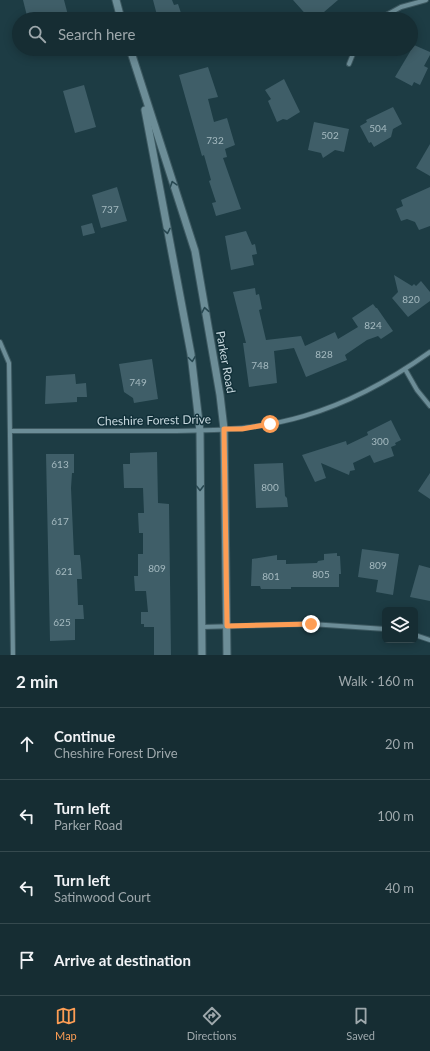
<!DOCTYPE html>
<meta charset="utf-8">
<style>
:root{--surface:#162d33;--page:#23393f;--text:#f1f3f6;--muted:#9ea8ac;--line:#35494e;--accent:#fd9d54}
body{margin:0;font-family:Lato,sans-serif;background:var(--page);color:var(--text)}
.controls{position:absolute;right:12px;bottom:12px;display:grid;overflow:hidden;border-radius:6px;box-shadow:0 2px 10px #0003}
.controls button{width:36px;height:36px;display:grid;place-items:center;padding:0;border:0;border-bottom:1px solid var(--line);background:var(--surface);color:var(--text);font:20px sans-serif}
.stop{position:absolute;width:12px;height:12px;margin:-9px;border:3px solid #fd9d54;border-radius:50%;background:#fff}
.stop.end{background:#fd9d54;border-color:#fff;box-shadow:0 1px 4px #0008}
.list{margin:0;padding:0;list-style:none}
h2{display:flex;justify-content:space-between;align-items:center;height:52px;margin:0;padding:0 16px;font-size:17px}
h2 small{font-size:13px;font-weight:400;color:var(--muted)}
.list li{display:grid;grid-template-columns:26px 1fr auto;gap:12px;align-items:center;box-sizing:border-box;height:72px;padding:0 16px;border-top:1px solid var(--line)}
.list b{display:block;font-size:15px;white-space:nowrap}
.list p{margin:0;font-size:13px;white-space:nowrap;color:var(--muted)}
.list em{font-size:13px;font-style:normal;color:var(--muted)}
.icon{flex:none;width:22px;height:22px;fill:none;stroke:currentColor;stroke-width:2;stroke-linecap:round;stroke-linejoin:round}
.map{position:relative;flex:none;width:430px;height:655px;overflow:hidden}
.search{position:absolute;background:var(--surface);box-shadow:0 2px 10px #0003;left:12px;right:12px;top:12px;height:44px;display:flex;align-items:center;gap:10px;box-sizing:border-box;padding:0 14px;border-radius:22px;color:var(--muted);font-size:15px}
.sheet{height:340px;background:var(--surface)}
nav{display:flex;justify-content:space-around;align-items:center;box-sizing:border-box;height:56px;border-top:1px solid var(--line);background:var(--surface);font-size:11px;color:var(--muted)}
nav a{display:grid;justify-items:center;gap:2px}
nav .on{color:var(--accent)}
.map>svg:first-child{display:block}
</style>
<div class="map">
<svg width="430" height="655" viewBox="0 0 430 655">
<rect width="100%" height="100%" fill="#1d3c44"/>
<!-- building -->
<g fill="#3f5e68">
<path d="M23,0H64L69,19H34L33,14L27,16Z"/>
<path d="M153,0H172L174,5L178,4L183,19H158Z"/>
<path d="M293,0H338L324,12L329,19H310Z"/>
<path d="M414,45L430,52V55L424,66L428,68L420,85L414,82L412,86L395,77Z"/>
<path d="M208,67L218,97L208,99L214,122L227,118L235,145L225,149L227,157L223,158L241,209L216,216L212,203L216,202L209,181L211,180L204,155L202,156L179,75Z"/>
<path d="M284,79L300,112L287,120L283,119L277,122L268,101L271,99L265,90Z"/>
<path d="M84,85L96,127L75,133L63,91Z"/>
<path d="M393,107L402,124L393,129L391,137L374,147L371,142L369,143L360,126L367,122L366,120Z"/>
<path d="M314,122L349,129L344,152L335,150L323,158L321,153L308,150Z"/>
<path d="M430,144V176L416,168Z"/>
<path d="M117,187L127,221L101,228L92,195Z"/>
<path d="M430,187V226L419,230L415,222L407,219L401,221L396,209L403,206L401,200Z"/>
<path d="M92,223L95,233L83,236L81,226Z"/>
<path d="M246,231L252,245L255,244L257,254L252,255L254,265L231,270L225,236Z"/>
<path d="M394,275L412,286L414,284L416,286L421,281L430,292V301L408,317L392,298L398,292Z"/>
<path d="M255,288L256,295L259,294L262,309L259,310L266,340L301,336L305,346L335,332L338,339L358,327L352,318L373,304L376,308H377L393,331L381,339L378,336L367,340L345,355L347,360L306,377L294,348L274,351L277,383L249,387L243,343H246L233,292Z"/>
<path d="M152,359L158,399L134,403L133,398L124,392L119,364Z"/>
<path d="M75,374L76,384L86,383L87,397H77V402L45,404L46,376Z"/>
<path d="M391,420L401,440L395,443L396,445L391,447L394,456L374,463L370,455L353,463L355,470L350,471L349,475L321,463L326,478L315,482L302,455L346,441L347,445L368,435L367,432Z"/>
<path d="M157,452L158,503L169,504L171,655H154V627H144V624H141V612H148L146,591H135L134,576H138V554H143V533H139L138,513H144L143,488H124L123,464H130V453Z"/>
<path d="M46,454H74V473H72L71,488L74,555H80L81,563L82,579H77L78,605H83L84,619H75V640L50,641Z"/>
<path d="M283,463L285,496L287,498L288,507L256,508L254,464Z"/>
<path d="M430,473V499L418,491Z"/>
<path d="M362,549L399,554L393,595L376,592L378,580L358,577Z"/>
<path d="M337,553V556H340L341,574H339V587H291V589H261L260,586H251L252,559L277,555V560H286V564L317,563L318,561L324,560V554Z"/>
<path d="M419,565L430,568V601L410,597Z"/>
</g>
<g fill="none" stroke-linecap="round" stroke-linejoin="round">
<defs>
<g id="minor">
<path d="M379,19L401,7L426,0"/>
<path d="M349,64L355,49"/>
<path d="M0,342L9,363L13,655"/>
<path d="M405,369L417,390L430,406"/>
<path d="M10,431C54,431 98,431 141,431C196,431 251,432 304,416C349,403 392,379 430,352"/>
<path d="M202,627L311,624L385,629"/>
<path d="M415,635L430,640"/>
</g>
<g id="tertiary">
<path d="M116,0L121,19"/>
<path d="M130,49L195,251L220,395L224,429L227,655"/>
<path d="M145,110L191,354L200,431L202,655"/>
</g>
</defs>
<!-- minor casing -->
<use href="#minor" stroke="#3d5961" stroke-width="6"/>
<!-- tertiary casing -->
<use href="#tertiary" stroke="#3d5961" stroke-width="9"/>
<!-- minor -->
<use href="#minor" stroke="#6c8d97" stroke-width="4"/>
<!-- tertiary -->
<use href="#tertiary" stroke="#6c8d97" stroke-width="7"/>
</g>
<!-- one-way arrows -->
<defs><path id="oneway-chevron" d="M-2-3.5L2.5 0L-2 3.5" fill="none" stroke-width="1.6" stroke-linecap="round" stroke-linejoin="round"/></defs>
<g stroke="#284851">
<use href="#oneway-chevron" transform="translate(173 184) rotate(-108)"/>
<use href="#oneway-chevron" transform="translate(167 231) rotate(79)"/>
<use href="#oneway-chevron" transform="translate(205 310) rotate(-100)"/>
<use href="#oneway-chevron" transform="translate(192 359) rotate(82)"/>
<use href="#oneway-chevron" transform="translate(200 488) rotate(89)"/>
</g>
<g fill="none" stroke-linecap="round" stroke-linejoin="round">
<!-- route -->
<path stroke="#fd9d54" stroke-width="5" d="M270,424L242,429H224L227,626L311,624"/>
</g>
<g text-anchor="middle" dominant-baseline="central" stroke-width="3" stroke-linejoin="round" paint-order="stroke">
<!-- number labels -->
<g font-size="10" fill="#a5bac0">
<text x="378" y="128">504</text>
<text x="330" y="135">502</text>
<text x="215" y="140">732</text>
<text x="110" y="209">737</text>
<text x="411" y="299">820</text>
<text x="373" y="325">824</text>
<text x="324" y="354">828</text>
<text x="260" y="365">748</text>
<text x="138" y="382">749</text>
<text x="380" y="441">300</text>
<text x="60" y="464">613</text>
<text x="270" y="487">800</text>
<text x="60" y="521">617</text>
<text x="378" y="565">809</text>
<text x="157" y="568">809</text>
<text x="64" y="571">621</text>
<text x="321" y="574">805</text>
<text x="271" y="576">801</text>
<text x="62" y="622">625</text>
</g>
<!-- street labels -->
<g font-size="12" fill="#c7d8de" stroke="#12313a">
<text transform="translate(226 362) rotate(80)">Parker Road</text>
<text transform="translate(154 420) rotate(-1)">Cheshire Forest Drive</text>
</g>
</g>
</svg>
<div class="controls">
<button><svg class="icon" aria-label="layers" viewBox="0 0 24 24"><path d="M12 4l9 5-9 5-9-5zM3 14l9 5 9-5"/></svg></button>
</div>
<div class="stop" style="left:270px;top:424px"></div>
<div class="stop end" style="left:311px;top:624px"></div>
<div class="search"><svg class="icon" aria-label="search" viewBox="0 0 24 24"><circle cx="10" cy="10" r="6"/><path d="M15 15l6 6"/></svg>Search here</div>
</div>
<section class="sheet">
<h2>2 min<small>Walk · 160 m</small></h2>
<ul class="list">
<li><svg class="icon" aria-label="ahead" viewBox="0 0 24 24"><path d="M12 20V5M6 11l6-6 6 6"/></svg><div><b>Continue</b><p>Cheshire Forest Drive</p></div><em>20 m</em></li>
<li><svg class="icon" aria-label="left" viewBox="0 0 24 24"><path d="M17 20v-9H6M10 6l-5 5 5 5"/></svg><div><b>Turn left</b><p>Parker Road</p></div><em>100 m</em></li>
<li><svg class="icon" aria-label="left" viewBox="0 0 24 24"><path d="M17 20v-9H6M10 6l-5 5 5 5"/></svg><div><b>Turn left</b><p>Satinwood Court</p></div><em>40 m</em></li>
<li><svg class="icon" aria-label="arrive" viewBox="0 0 24 24"><path d="M6 21V4h12l-3 4 3 4H6"/></svg><div><b>Arrive at destination</b></div></li>
</ul>
</section>
<nav>
<a class="on"><svg class="icon" aria-label="map" viewBox="0 0 24 24"><path d="M3 6l6-2 6 2 6-2v14l-6 2-6-2-6 2zM9 4v14M15 6v14"/></svg>Map</a>
<a><svg class="icon" aria-label="directions" viewBox="0 0 24 24"><path d="M12 3l9 9-9 9-9-9zM9 14v-3h6M13 9l2 2-2 2"/></svg>Directions</a>
<a><svg class="icon" aria-label="saved" viewBox="0 0 24 24"><path d="M7 4h10v16l-5-4-5 4z"/></svg>Saved</a>
</nav>
